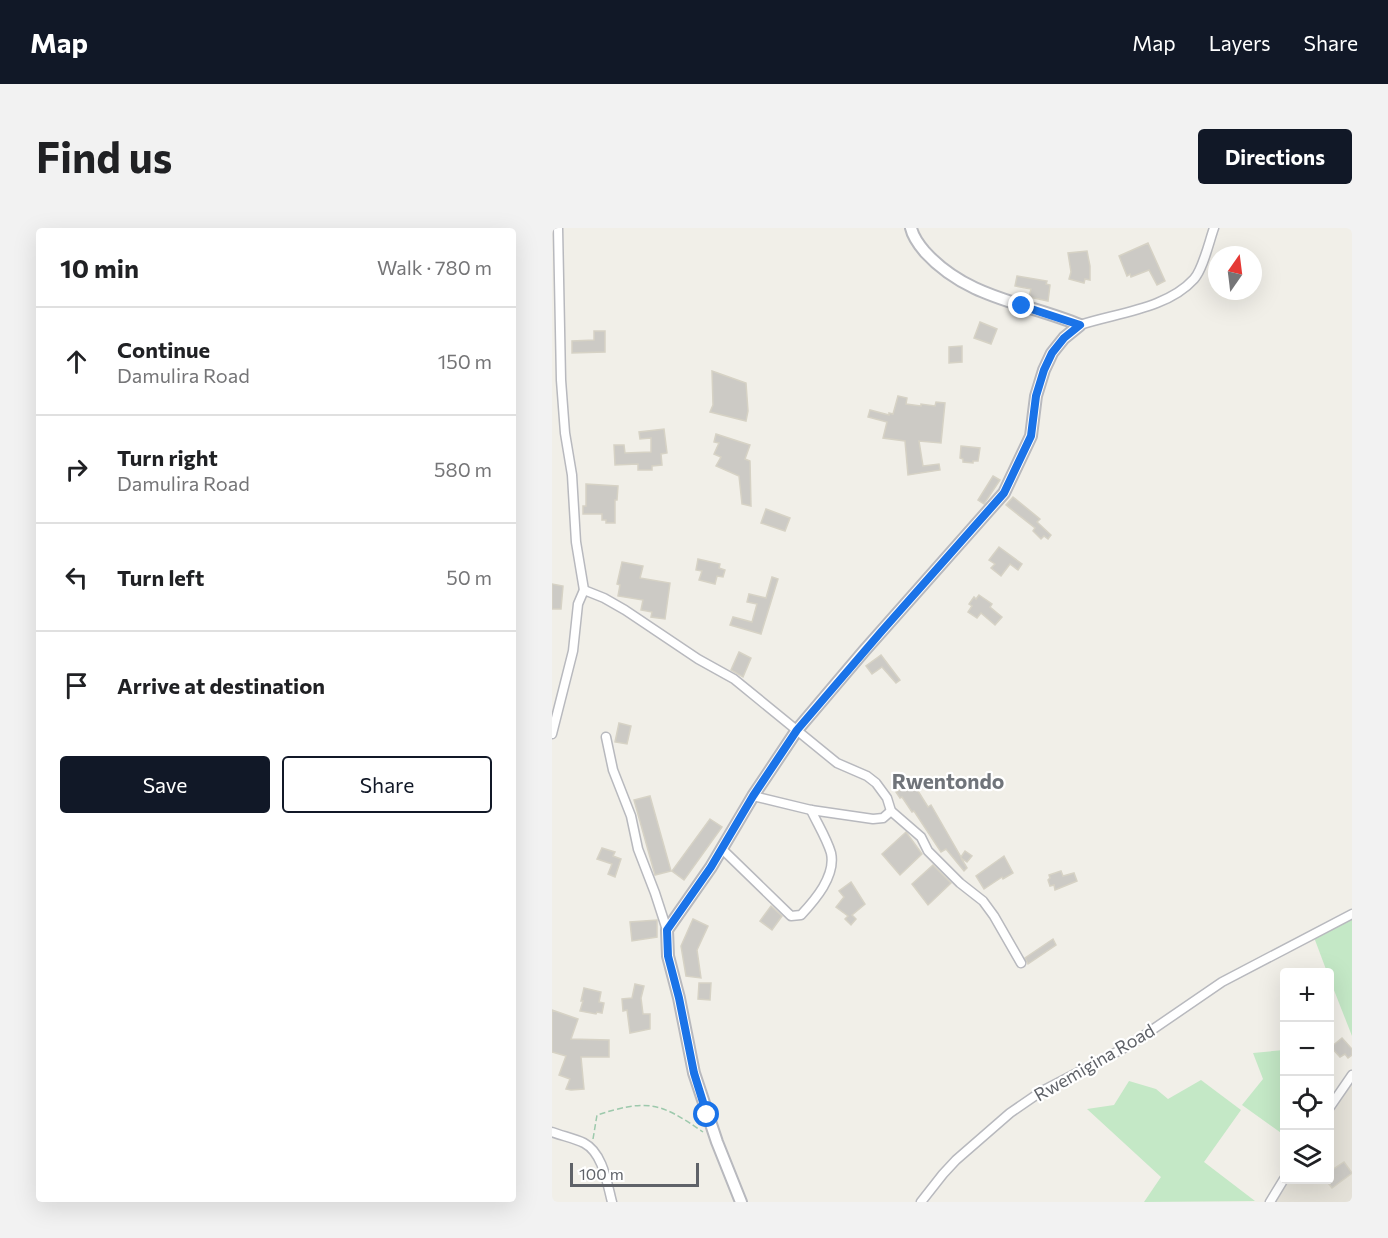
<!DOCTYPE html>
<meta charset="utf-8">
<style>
:root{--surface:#fff;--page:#f2f2f2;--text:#202124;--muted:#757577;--line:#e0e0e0;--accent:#111827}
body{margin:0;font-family:Commissioner,sans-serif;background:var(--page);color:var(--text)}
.controls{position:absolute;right:18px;bottom:18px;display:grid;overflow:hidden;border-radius:6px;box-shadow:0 6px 24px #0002}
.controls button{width:54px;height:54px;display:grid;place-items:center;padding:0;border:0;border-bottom:2px solid var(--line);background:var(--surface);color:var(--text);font:30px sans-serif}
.compass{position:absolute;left:656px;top:18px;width:54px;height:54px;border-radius:50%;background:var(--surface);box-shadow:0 6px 24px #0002;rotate:14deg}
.scale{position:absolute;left:18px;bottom:15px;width:129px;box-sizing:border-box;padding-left:6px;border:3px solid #5f6268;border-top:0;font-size:16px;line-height:21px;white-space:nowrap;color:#5f6268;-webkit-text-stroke:4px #fff;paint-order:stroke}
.stop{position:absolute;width:18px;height:18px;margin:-14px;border:4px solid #1a73e8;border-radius:50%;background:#fff}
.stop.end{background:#1a73e8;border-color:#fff;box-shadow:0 2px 6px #0008}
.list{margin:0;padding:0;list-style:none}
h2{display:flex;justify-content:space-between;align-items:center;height:78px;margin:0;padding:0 24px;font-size:26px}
h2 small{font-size:20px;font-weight:400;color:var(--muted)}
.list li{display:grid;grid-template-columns:39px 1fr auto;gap:18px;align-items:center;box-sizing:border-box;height:108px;padding:0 24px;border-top:2px solid var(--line)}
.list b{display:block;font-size:22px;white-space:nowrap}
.list p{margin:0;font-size:20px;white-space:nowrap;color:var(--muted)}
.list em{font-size:20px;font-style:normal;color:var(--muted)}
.actions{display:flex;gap:12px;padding:18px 24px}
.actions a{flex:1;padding:14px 0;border:2px solid var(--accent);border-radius:6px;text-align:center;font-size:21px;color:var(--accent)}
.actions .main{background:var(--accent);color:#fff}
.icon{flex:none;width:33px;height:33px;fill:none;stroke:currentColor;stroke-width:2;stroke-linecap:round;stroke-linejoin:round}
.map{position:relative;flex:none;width:800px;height:974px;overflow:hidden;border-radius:6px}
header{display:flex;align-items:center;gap:36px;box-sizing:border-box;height:84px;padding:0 30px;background:var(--accent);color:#fff}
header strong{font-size:28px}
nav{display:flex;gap:33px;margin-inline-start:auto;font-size:21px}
.intro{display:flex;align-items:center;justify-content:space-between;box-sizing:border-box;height:144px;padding:0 36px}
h1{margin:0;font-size:42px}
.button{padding:15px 27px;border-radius:6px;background:var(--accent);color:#fff;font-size:21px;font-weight:700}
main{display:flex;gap:36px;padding:0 36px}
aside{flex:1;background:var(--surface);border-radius:6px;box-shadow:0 6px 24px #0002}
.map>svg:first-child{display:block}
</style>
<header>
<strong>Map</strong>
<nav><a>Map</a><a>Layers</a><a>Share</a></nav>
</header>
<div class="intro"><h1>Find us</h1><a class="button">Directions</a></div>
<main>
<aside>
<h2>10 min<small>Walk · 780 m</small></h2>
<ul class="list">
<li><svg class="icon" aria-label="ahead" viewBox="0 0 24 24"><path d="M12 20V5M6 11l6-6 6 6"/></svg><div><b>Continue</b><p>Damulira Road</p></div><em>150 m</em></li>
<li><svg class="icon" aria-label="right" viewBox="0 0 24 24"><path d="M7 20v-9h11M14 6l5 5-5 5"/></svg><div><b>Turn right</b><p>Damulira Road</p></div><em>580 m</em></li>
<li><svg class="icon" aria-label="left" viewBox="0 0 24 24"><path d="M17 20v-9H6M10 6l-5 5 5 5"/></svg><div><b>Turn left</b></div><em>50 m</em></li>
<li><svg class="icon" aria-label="arrive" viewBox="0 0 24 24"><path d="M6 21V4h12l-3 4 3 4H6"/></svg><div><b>Arrive at destination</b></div></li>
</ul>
<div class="actions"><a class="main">Save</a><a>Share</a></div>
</aside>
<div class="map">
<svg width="800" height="974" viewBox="0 0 800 974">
<rect width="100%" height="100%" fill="#f1efe8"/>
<!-- education -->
<path fill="#e4e1d8" d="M800,849V974H716L732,952H778V880Z"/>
<!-- green -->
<g fill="#c4e8c6">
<path d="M800,682V808L778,752V744H775L760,704Z"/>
<path d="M732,822V907L690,877L711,851L701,825Z"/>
<path d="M649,852L689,882L652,934L703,973L592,974L609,949L535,881L562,877L577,853L604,861L616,871Z"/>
</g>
<!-- building -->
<g fill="#cccac5" stroke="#d6d2c5" stroke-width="1.5">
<path d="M596,15L613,53L605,57L597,42L579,49L578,46L575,48L567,28Z"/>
<path d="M535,23L538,38V52L533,51L532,55L517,51L519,44L516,25Z"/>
<path d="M465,48L495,53L494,56L498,57L496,73L477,69L479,61L463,58Z"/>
<path d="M428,94L445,101L439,116L422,110Z"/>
<path d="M42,103H53V124L20,125V113L42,112Z"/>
<path d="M410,118V134L397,135V119Z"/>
<path d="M160,143L194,155L196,183L194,193L158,184L161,177Z"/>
<path d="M346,168L355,170L354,176L369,178V176L383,178L384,174L393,175L389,215L367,213L371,238L387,236L388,242L356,247L353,213L331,210L335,194L316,189L318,182L337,187V185L341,186Z"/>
<path d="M112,201L115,225L109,226L110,237L100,238V242H86V236L63,237L62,217H72L73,225L99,224V210L88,211L87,204Z"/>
<path d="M164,206L198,217L193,231L198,233L199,278L190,276L187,248L164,238L169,229L162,226L167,215L162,214Z"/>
<path d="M409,218L428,220L426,233H421V235L411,234V231L408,230Z"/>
<path d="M441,248L448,252L432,276L426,272Z"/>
<path d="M34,256L66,258L65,272H63V295H54V292H50V286H31V278H34Z"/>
<path d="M461,269L488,291L485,294L499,307L496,311L492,308L489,311L481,303L483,300L454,277Z"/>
<path d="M214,281L238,290L233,303L209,295Z"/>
<path d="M447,319L470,336L466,342L458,336L449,348L439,340L443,336L437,332Z"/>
<path d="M146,331L168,336L167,340L173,342L171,349L165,348L163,356L147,352L150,343L144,342Z"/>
<path d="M70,334L91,338L88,350L118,355L113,391L99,389L100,384L89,382L91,372L66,368L68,357L65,356Z"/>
<path d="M220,349L226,351L209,406L178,397L181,389L200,394L205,376L195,374L197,366L214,370Z"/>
<path d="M0,356L11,358L9,381H0Z"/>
<path d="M427,367L440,376L438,379L450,389L443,397L429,385L425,390L416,384L420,378L417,376L422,369L424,371Z"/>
<path d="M187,424L199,430L191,449L179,442Z"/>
<path d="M329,427L348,452L344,455L330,439L320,446L314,438Z"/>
<path d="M67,495L79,498L75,516L63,514Z"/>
<path d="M361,555L376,579L379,577L409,629L413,623L420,628L415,634L409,630L415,640L412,643L394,621L389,624L362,583L360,584L350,569L348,570L344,564Z"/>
<path d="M98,568L119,643L103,647L82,572Z"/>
<path d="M158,591L170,599L132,652L120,643Z"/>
<path d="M354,604L370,626L348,647L330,626Z"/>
<path d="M50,620L63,624L61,628L69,631L63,649L56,646L60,636L45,631Z"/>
<path d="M452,628L461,645L451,651L450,649L432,661L424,648Z"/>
<path d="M381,637L399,655L376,677L360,656Z"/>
<path d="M509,643L511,648L522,645L525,653L503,662L502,657L498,658L496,652L498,650L497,647Z"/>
<path d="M299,654L313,676L300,687L304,691L299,697L293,691L296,688L284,679L292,669L287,663Z"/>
<path d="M219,678L230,688L220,702L208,693Z"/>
<path d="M141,691L156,698L145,722L149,750L134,748L129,718Z"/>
<path d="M105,692V709L80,713L78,694Z"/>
<path d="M501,711L504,717L476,736L473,730Z"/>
<path d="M147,755H159L158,772L146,771Z"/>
<path d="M83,756L92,758L89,770L91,786H98V801L78,805L75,782L71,783L70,771L80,770Z"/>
<path d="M32,760L49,764L47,774L52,775L50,785L45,784L44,786L28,783L31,773H29Z"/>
<path d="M0,782L26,791L19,811L57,812V829H29L32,861L19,862L14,861L18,851L7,847L14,828L0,824Z"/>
<path d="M790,810L800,821V827L796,830L793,826L788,829L779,819Z"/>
<path d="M792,934L800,945L780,960L773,951H777V944Z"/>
</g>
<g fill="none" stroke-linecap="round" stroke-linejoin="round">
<defs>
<g id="minor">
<path d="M6,0L9,152L13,205L20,247L24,314L32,362"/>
<path d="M528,97C564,85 615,81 642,51C651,41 657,14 662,0"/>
<path d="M0,506L21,423L26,376L32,362L52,370L73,382L146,431L182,451L285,535L315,548L324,555L335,570L339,583L369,609L376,623L408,655L431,673L442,688L469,735"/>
<path d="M54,509L61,542L79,588L86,621L103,665L115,702"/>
<path d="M201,568L259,582L321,591L331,590L339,583"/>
<path d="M170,621L239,688L249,687C263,672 284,648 279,625C275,611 265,595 259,582"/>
<path d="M778,879L800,847"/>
<path d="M0,904C10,908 22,910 32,915C51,925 55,955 60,974"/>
<path d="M369,974L391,946L404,932L458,885L490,863L578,817L670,754L800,686"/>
<path d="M718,974L732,951"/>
</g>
<path id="tertiary" d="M189,974L165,914L142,845L127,770L116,728L115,702L159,639L201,568L245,502L312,423L452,265L479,208L484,168L492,142L500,125L512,110L528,97C472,74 416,71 373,24C367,17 361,9 359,0"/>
</defs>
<!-- minor casing -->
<use href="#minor" stroke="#b8b9be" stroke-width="11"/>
<!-- tertiary casing -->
<use href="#tertiary" stroke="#b8b9be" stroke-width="14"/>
<!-- path -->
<path stroke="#9dc9ac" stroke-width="1.5" stroke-dasharray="6 3" stroke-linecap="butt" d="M41,911L45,887C95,871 108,874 151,904"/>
<!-- minor -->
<use href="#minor" stroke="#fff" stroke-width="8"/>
<!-- tertiary -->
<use href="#tertiary" stroke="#fff" stroke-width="10"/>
</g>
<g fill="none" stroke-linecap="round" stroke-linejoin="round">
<!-- route -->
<path stroke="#1a73e8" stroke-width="8" d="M155,887L142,845L127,770L116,728L115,702L159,639L201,568L245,502L329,404L452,265L479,208L484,168L492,142L500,125L512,110L528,97L470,78"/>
</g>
<g text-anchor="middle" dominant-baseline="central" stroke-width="4.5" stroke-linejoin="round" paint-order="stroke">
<!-- street labels -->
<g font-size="18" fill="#5f6268" stroke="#fff">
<text transform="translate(542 834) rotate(-30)">Rwemigina Road</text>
</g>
<!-- quarter labels -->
<g font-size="21" font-weight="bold" fill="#70747a" stroke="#fff">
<text x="396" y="552">Rwentondo</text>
</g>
</g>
</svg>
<div class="controls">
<button>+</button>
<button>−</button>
<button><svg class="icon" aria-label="locate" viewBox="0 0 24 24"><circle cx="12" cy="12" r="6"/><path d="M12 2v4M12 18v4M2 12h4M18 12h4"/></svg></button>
<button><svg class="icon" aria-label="layers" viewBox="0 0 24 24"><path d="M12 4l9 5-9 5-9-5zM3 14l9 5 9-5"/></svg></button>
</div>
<svg class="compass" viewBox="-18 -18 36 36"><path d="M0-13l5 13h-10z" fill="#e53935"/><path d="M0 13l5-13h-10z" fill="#757577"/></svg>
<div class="scale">100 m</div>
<div class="stop" style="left:155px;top:887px"></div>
<div class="stop end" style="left:470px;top:78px"></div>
</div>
</main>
